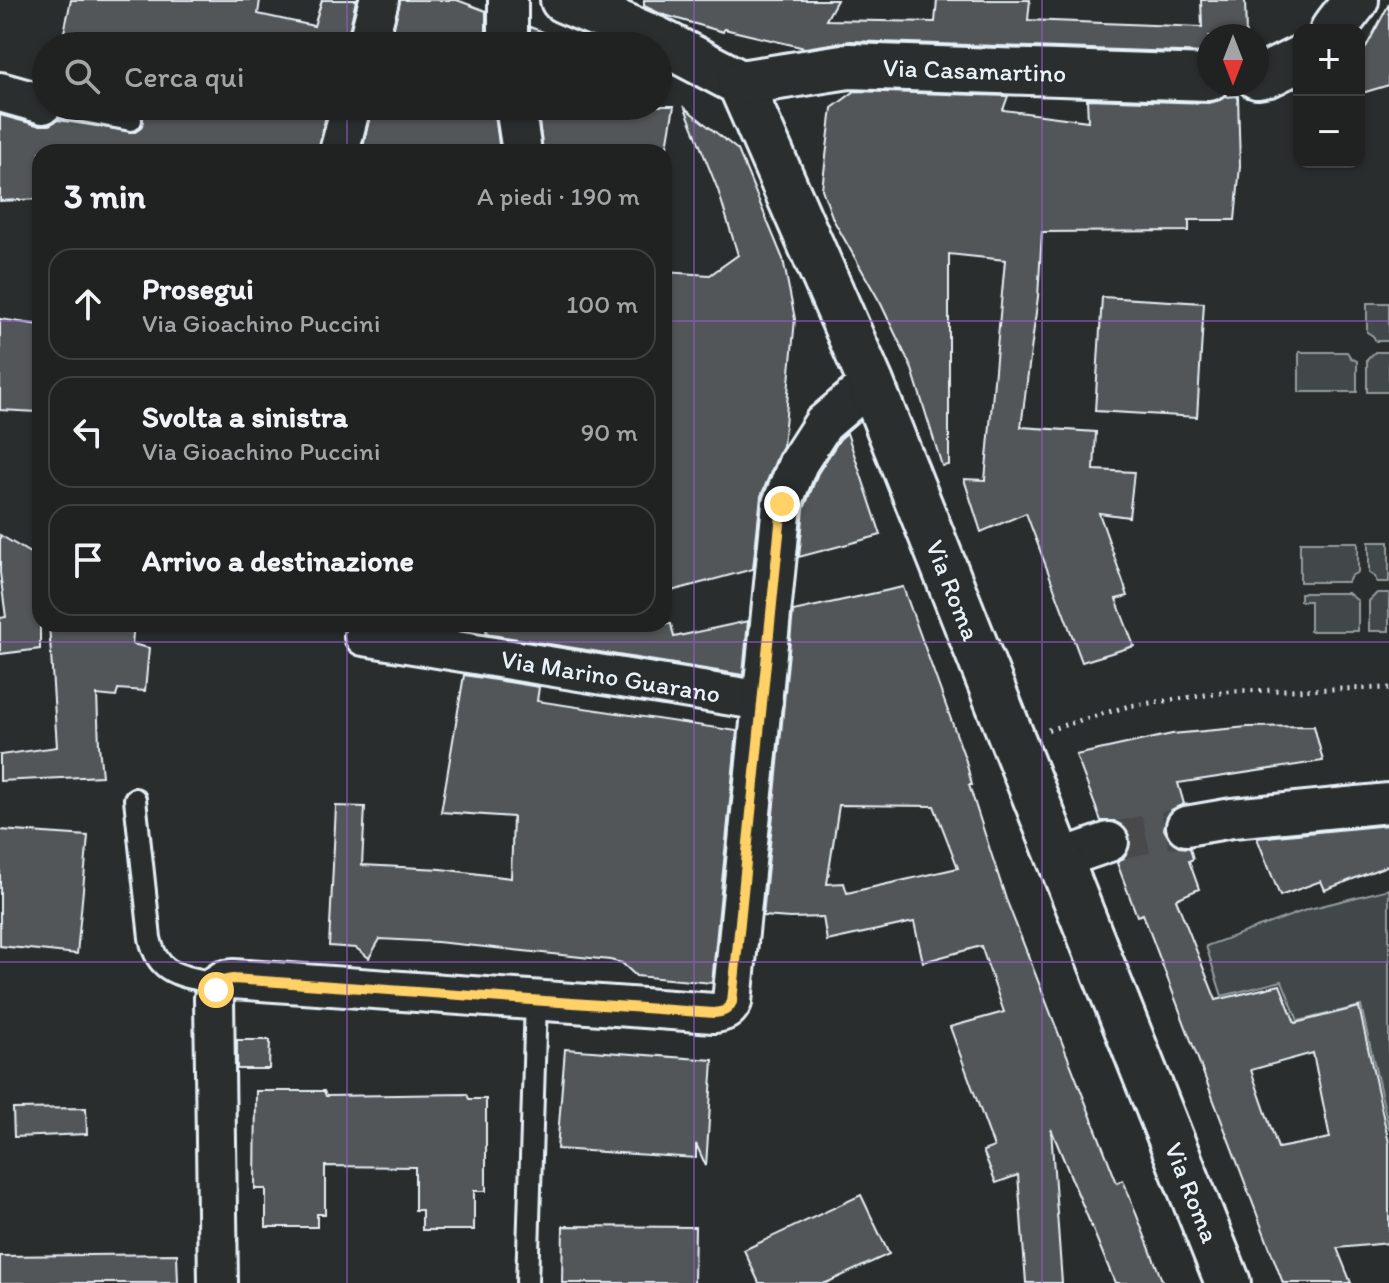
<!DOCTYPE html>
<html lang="it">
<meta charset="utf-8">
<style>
:root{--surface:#202222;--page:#282a2a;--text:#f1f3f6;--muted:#a2a4a5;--line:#3d3f40}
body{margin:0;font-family:Itim,sans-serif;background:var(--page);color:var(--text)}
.controls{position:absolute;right:24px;top:24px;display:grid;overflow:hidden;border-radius:16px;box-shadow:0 2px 6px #0004}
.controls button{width:72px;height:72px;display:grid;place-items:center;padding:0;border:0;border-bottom:2px solid var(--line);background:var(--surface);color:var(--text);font:40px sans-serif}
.compass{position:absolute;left:1197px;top:24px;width:72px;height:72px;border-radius:50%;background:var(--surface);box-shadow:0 2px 6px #0004;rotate:180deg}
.stop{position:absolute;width:24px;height:24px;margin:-18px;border:6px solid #ffd166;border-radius:50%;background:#fff}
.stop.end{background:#ffd166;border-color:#fff;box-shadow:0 2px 8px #0008}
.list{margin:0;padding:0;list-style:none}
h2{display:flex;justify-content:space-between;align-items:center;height:104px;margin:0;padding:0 32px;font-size:34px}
h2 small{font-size:26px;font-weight:400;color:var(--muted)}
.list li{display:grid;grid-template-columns:52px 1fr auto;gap:24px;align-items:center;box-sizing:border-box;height:112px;margin:0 16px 16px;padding:0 16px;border:2px solid var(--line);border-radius:24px}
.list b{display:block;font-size:30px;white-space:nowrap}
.list p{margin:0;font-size:26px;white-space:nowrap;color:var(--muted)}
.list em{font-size:26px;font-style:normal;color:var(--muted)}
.icon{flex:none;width:44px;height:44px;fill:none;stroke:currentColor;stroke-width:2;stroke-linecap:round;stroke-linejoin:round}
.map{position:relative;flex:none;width:1389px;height:1283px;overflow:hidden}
.search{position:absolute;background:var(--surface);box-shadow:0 2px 6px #0004;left:32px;top:32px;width:640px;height:88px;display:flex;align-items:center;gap:20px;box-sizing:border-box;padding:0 28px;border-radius:44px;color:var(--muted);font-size:30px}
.panel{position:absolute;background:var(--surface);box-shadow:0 2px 6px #0004;left:32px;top:144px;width:640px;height:488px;border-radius:24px}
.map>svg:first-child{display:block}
</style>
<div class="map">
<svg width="1389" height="1283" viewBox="0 0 1389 1283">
<rect width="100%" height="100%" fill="#2a2d2e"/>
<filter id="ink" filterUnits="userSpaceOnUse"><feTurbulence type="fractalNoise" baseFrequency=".0125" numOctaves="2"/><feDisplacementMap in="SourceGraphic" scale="16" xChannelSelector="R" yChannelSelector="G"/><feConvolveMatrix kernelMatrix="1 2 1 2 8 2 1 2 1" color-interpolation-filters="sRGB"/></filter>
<g filter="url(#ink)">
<!-- green -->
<g fill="#424648" stroke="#959ca0" stroke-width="2">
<path d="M1367,303H1389V341H1376L1373,336L1367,332Z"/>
<path d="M1299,352H1347L1351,358L1357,361V392H1299Z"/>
<path d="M1375,352H1389V392H1367V360Z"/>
<path d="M1300,542H1358V572L1351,576L1348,582H1300Z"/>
<path d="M1369,542H1389V582H1377L1375,577L1369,573Z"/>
<path d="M1300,593H1348L1358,601V631H1310V601H1300Z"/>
<path d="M1377,593H1389V631H1369V601Z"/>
<path d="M1389,889V1129L1361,1006L1298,1021L1282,981L1222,996L1206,946L1309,909Z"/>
</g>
<!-- building -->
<g fill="#535759" stroke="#e8f1f8" stroke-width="2" fill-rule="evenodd">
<path d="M71,0H260L258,14L314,26L322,0H356L346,46H163L97,35L94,46H61Z"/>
<path d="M400,0H457L486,11V46H390Z"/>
<path d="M644,0H837L826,20L935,22L937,0H1030L1028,20L1202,27L1201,0H1245L1246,36H1209V53L850,41L805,48L724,29L723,32L661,14L644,6Z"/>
<path d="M1389,4V85L1359,94V57L1363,53Z"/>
<path d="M530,27L572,43V46H530Z"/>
<path d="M855,91L1008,96L1003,110L1088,121L1087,99L1208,103L1220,100L1225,97L1238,96L1240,166L1235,220H1189V231L1042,232L1038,297L1021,427L1096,432L1094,470L1134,472L1129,517L1099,513L1128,596L1116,599L1134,646L1082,662L1026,513L981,532L964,479L985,480L1005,260L949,254V465L942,466L912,369L881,304L833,219L822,189L832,108Z"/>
<path d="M127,106H328L318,152H40V199L0,201V115L37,125H49L58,120L135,132L141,128L143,116L139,110Z"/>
<path d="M372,106H494L500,152H362Z"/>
<path d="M537,106H674L666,152H543Z"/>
<path d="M685,108L738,150L783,259L795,319L783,446L778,455L761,496L753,569L664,593V272L710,275L738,255L718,190Z"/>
<path d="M1102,297L1204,303L1197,417L1095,411Z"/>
<path d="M0,319L40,325V387L38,412L0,410Z"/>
<path d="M847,433L881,535L799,557L804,509L818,473L840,439Z"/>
<path d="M0,535L40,559V649L0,654V618L6,617L0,573Z"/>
<path d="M903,587L966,761L972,785H969L1006,899L1117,1183L1123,1180L1163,1283H1115L1051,1129L1062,1283H1026L1018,1175L996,1183L983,1151L994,1147L950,1027L1004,1012L981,946L923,962L914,922L827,941L823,917L790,918L763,916L793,611ZM839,805L934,806L958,868L847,893L844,883L827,884Z"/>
<path d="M748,621L743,675L486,634L487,624H671L674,637Z"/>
<path d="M49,624H134L132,644L149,648L145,691L118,689L116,697L97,695L99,745L102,776L0,781V755L57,747Z"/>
<path d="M464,675L539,687L537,701L737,731L712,983L636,976L622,963L610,960L437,942L380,939L369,958L356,948L329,946L336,806L365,807L362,865L441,869L511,878L513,817L441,812Z"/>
<path d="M1314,726L1323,761L1178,783L1184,804L1171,810L1166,818L1164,829L1170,841L1179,847L1190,848L1193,859L1189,861L1199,889L1176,899L1216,1000L1280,985L1295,1023L1359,1007L1389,1143V1243L1337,1248L1351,1283H1283L1143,914L1137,916L1117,863L1125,857L1130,847L1129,834L1124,826L1114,821H1101L1076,755L1172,734L1248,727ZM1313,1053L1330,1138L1278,1148L1251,1070Z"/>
<path d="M1389,825V865L1325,890L1321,881L1280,896L1257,838Z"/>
<path d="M0,830L88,836L77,954L0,946Z"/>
<path d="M237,1040H270L269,1069H237Z"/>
<path d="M565,1049L713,1060L706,1166L696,1144V1158L557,1149Z"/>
<path d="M256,1091H324L326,1096L467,1094L469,1099H486V1191H474V1230H422V1210H415V1167L325,1166V1214H317V1227H266V1189H255Z"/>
<path d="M86,1108L87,1134L14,1137L13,1109Z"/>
<path d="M861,1195L889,1254L826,1283H759L744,1250Z"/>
<path d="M563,1226L695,1227L694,1283H562Z"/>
<path d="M177,1254L178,1283H0V1256Z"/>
</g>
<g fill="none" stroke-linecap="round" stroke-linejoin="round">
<!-- street-tunnel -->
<path stroke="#464a4c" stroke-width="38" stroke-dasharray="38 19" stroke-linecap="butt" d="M1109,842L1186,826"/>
<defs>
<g id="lane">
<path d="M57,106L131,120"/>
<path d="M135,799L150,938C158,978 184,975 218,984"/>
<path d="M527,1283L536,1001"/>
</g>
<g id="street">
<path d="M367,46L379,0"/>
<path d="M508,46V0"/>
<path d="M0,92L43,104"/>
<path d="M515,106L522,152"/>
<path d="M339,152L351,106"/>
<path id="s1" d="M364,636L763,701"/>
<path d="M1186,826L1232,818L1389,803"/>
<path d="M1060,859L1109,842"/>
<path d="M218,1283L214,998L218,984L224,980L233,979L714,1013C724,1012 728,1010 732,1002L782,504L798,463L823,424L871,383"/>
</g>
<g id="primary">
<path id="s2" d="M563,0L656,39L740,83L871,383L1228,1283"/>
<path d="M1333,30L1356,0"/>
<path d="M1257,76L1269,74L1299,59"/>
<path id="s3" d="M740,83L849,66L1209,78"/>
</g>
</defs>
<!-- lane casing -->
<use href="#lane" stroke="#e8f1f8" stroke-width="26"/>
<!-- street casing -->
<use href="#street" stroke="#e8f1f8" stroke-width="44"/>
<!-- primary casing -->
<use href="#primary" stroke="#e8f1f8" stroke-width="50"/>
<!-- path -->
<path stroke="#e8f1f8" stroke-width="5" stroke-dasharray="2 6" stroke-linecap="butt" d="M1048,730L1129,706L1234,691L1389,688"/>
<!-- lane -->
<use href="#lane" stroke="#2a2d2e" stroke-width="20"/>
<!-- street -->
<use href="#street" stroke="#2a2d2e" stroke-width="38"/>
<!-- primary -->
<use href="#primary" stroke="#2a2d2e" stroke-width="44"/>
</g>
</g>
<g fill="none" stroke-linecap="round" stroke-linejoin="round" filter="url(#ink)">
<!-- route -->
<path stroke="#ffd166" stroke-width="10" d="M216,990C219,981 224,980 233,979L714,1013C724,1012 728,1010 732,1002L782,504"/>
</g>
<!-- grid -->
<path fill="none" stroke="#965dcd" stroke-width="2" stroke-opacity="0.55" d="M347,0V46M694,0V1283M1042,0V1283M347,106V152M0,321H40M664,321H1389M347,624V1283M0,642H1389M0,962H1389"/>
<g text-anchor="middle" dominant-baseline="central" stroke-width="6" stroke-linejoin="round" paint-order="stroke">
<!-- street labels -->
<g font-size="26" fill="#e8f1f8" stroke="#2a2d2e">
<text stroke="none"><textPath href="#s3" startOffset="236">Via Casamartino</textPath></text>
<text stroke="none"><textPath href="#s2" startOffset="746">Via Roma</textPath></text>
<text stroke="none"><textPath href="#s1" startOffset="250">Via Marino Guarano</textPath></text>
<text stroke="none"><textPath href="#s2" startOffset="1394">Via Roma</textPath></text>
</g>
</g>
</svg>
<div class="controls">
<button>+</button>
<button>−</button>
</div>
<svg class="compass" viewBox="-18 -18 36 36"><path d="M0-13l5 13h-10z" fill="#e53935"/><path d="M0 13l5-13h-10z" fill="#a2a4a5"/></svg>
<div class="stop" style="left:216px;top:990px"></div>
<div class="stop end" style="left:782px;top:504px"></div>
<div class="search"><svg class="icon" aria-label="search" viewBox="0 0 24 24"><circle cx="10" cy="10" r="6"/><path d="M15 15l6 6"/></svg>Cerca qui</div>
<section class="panel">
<h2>3 min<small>A piedi · 190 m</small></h2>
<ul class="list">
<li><svg class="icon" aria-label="ahead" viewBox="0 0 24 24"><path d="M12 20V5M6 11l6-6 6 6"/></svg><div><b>Prosegui</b><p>Via Gioachino Puccini</p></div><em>100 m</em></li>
<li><svg class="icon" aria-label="left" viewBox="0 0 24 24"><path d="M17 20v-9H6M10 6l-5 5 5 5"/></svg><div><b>Svolta a sinistra</b><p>Via Gioachino Puccini</p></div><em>90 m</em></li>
<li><svg class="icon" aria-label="arrive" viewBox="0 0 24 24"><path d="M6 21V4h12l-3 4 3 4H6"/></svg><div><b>Arrivo a destinazione</b></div></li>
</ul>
</section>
</div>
